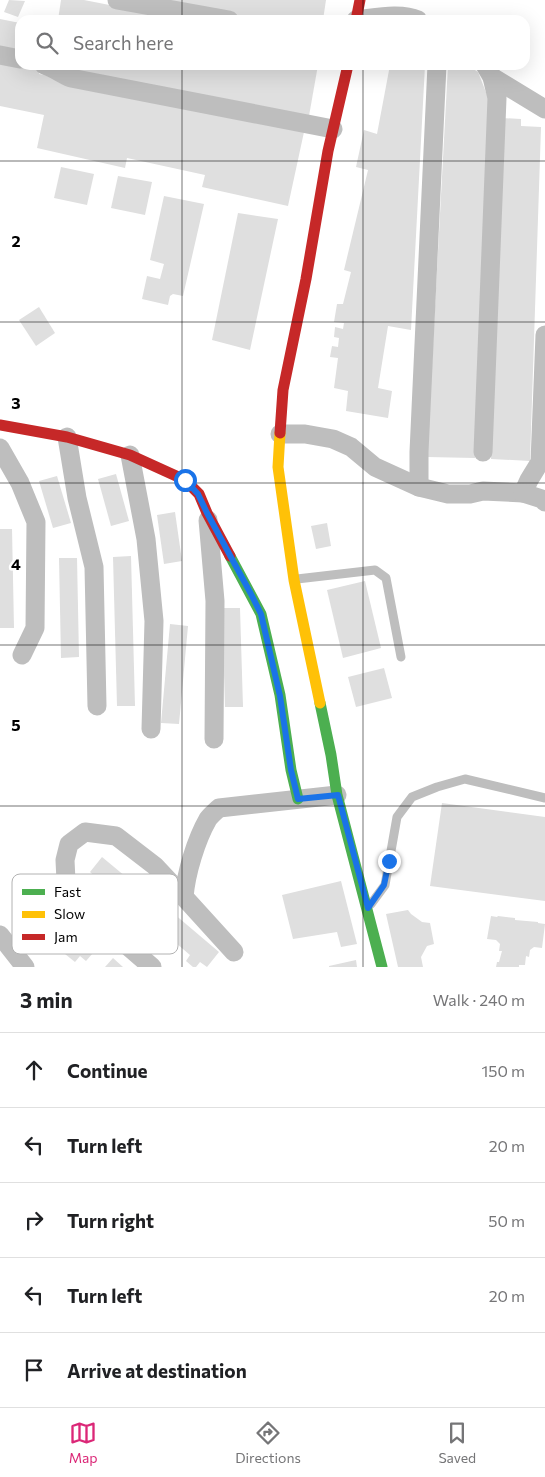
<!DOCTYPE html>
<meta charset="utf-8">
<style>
:root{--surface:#fff;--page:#f2f2f2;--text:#202124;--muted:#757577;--line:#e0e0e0;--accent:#db2777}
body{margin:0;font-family:Commissioner,sans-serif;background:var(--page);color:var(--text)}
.stop{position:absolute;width:15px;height:15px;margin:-11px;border:4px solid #1a73e8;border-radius:50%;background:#fff}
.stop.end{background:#1a73e8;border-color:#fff;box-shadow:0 1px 5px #0008}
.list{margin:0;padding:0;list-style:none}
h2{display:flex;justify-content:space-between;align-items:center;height:65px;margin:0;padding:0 20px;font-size:21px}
h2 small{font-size:16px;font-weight:400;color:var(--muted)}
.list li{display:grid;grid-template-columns:32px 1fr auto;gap:15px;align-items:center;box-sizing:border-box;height:75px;padding:0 20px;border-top:1px solid var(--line)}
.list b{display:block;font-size:19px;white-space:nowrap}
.list em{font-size:16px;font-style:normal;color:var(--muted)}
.icon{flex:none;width:28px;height:28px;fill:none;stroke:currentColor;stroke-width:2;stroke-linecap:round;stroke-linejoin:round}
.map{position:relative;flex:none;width:545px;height:967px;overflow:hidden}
.search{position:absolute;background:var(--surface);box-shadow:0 5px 20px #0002;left:15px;right:15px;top:15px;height:55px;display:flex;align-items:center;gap:12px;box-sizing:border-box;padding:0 18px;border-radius:15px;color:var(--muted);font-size:19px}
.sheet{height:440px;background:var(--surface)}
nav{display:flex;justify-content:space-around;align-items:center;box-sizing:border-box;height:70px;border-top:1px solid var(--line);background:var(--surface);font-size:14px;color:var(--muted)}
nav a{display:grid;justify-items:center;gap:2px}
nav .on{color:var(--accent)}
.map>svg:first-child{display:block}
</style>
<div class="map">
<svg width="545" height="967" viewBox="0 0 545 967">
<rect width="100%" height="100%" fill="#fff"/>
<!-- building -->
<g fill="#dfdfdf">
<path d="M9,0L25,1L18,17L4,12Z"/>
<path d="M61,0H84L186,20H58Z"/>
<path d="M154,0H326L323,20H258Z"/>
<path d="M0,19L20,23V55L0,51Z"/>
<path d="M0,58L20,65H30L41,67L39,74L304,132L288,206L202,187L205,175L127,158L125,168L37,148L44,115L0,106Z"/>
<path d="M61,65H318L309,116L60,70Z"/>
<path d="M390,65H425L411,330L388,326L378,388L392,391L388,418L346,411L348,391L334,388L338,358L330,357L332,346L338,347L339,338L334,337L335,327L343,329L344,323L334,322L337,304H343L351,272L344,270L368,170L356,167L364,130L377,134Z"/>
<path d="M448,65H467L478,72L491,105L475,458L427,457Z"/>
<path d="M502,118L521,119V126L541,127L530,461L491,459Z"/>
<path d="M61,167L94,174L87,205L54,198Z"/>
<path d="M118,176L152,182L145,215L111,208Z"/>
<path d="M164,196L204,204L183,296L173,294L170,296L168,305L142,299L147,276L160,279L164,264L150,260Z"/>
<path d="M238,213L278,219L250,350L212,340Z"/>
<path d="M39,307L55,333L36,346L19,320Z"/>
<path d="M116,474L129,521L111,526L98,479Z"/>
<path d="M57,476L71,523L53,528L39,481Z"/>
<path d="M175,512L182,561L164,564L157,515Z"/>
<path d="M327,523L331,546L316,549L311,526Z"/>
<path d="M0,529H12L14,628H0Z"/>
<path d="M131,556L135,706H117L113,557Z"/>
<path d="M59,558H77L79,657L61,658Z"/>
<path d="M365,581L381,648L343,658L327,590Z"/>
<path d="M222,608H240L243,707H225Z"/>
<path d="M170,624L188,626L179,724L161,723Z"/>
<path d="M384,668L392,698L356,707L348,677Z"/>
<path d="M442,803L545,817V901L430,886Z"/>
<path d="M102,857L149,896L136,911L129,906L124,912L115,905L120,899L105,887L100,893L91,886L97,878L90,872Z"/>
<path d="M341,881L357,944L341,947L337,932L293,939L282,895Z"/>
<path d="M52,907L99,946L86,961L80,956L75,962L65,954L70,949L55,937L50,943L41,935L47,928L40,922Z"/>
<path d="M408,910L411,914L422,922L430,923L434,944L427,946L421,957L423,967H398L386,914Z"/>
<path d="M173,913L219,952L207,967L200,962L196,967H193L186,961L190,955L176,943L171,949L161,942L167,934L160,928Z"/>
<path d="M491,916L497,917L498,916L515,918V920L538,922V923L545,924L542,948L534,947L530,950L529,957L526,956L525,965H519V967H496L497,962H499L502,951H499L500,944L496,940L487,939Z"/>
<path d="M113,958L123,967H105Z"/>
<path d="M356,960L357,967H329V966Z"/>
</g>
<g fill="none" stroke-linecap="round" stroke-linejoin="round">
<!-- lane -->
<g stroke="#bebebe" stroke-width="9">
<path d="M297,579L375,570L386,578L401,657"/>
<path d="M371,904L385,885L397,817L412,797L437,787L465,779L545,798"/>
</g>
<!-- street -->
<g stroke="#bebebe" stroke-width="19">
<path d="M117,0L229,20"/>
<path d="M356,20C375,18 400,12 418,20"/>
<path d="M0,55L20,59"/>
<path d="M44,65C54,68 61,74 71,78L333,129"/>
<path d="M492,77L545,109"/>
<path d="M280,434H305L333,439L351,447L375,467L419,487L448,494H470L483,491L523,493L529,480L540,462L545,335"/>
<path d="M67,437L77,498L94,567L97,706"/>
<path d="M0,448L20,483L36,522L35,628L22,655"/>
<path d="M483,452L497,98L492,77L485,65"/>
<path d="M130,455L146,539L154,621L151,729"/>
<path d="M419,487V452L437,65"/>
<path d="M523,493L542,499L545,502"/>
<path d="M208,520L215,601L214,739"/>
<path d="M0,935L25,967"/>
<path d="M234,952L184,897C186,873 196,840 208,819C211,815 216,811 219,808L337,795"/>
<path d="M152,967L72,898L66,881L65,860L69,844L85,832L116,836L155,866L184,897"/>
</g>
<!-- fast -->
<g stroke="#4caf50" stroke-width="11">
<path d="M230,556L261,614L280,695L291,770L298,799"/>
<path d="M320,703L331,755L337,795L382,967"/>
</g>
<!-- slow -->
<path stroke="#ffc107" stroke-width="11" d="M280,433L278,467L294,580L320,703"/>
<!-- jam -->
<g stroke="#c62828" stroke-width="11">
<path d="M356,20L360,0"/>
<path d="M0,425L67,437L130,455L185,480L199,494L207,513L230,556"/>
<path d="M280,433L283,390L306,279L328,151L348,65"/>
</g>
</g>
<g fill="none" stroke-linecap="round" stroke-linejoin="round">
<!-- route -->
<path stroke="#1a73e8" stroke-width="6" d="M185,480L198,494L207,513L251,594L261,614L280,696L291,770L298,799L338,795L368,908L384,885L389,861"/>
</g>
<!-- grid -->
<path fill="none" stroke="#000" stroke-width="1" stroke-opacity="0.55" d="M182,0V20M363,0V20M182,65V967M363,65V967M0,161H545M0,322H545M0,483H545M0,645H545M0,806H545"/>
<!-- legend -->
<rect x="12" y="874" width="166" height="80" rx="8" fill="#fff" stroke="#b2b2b2" stroke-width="1"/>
<rect x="22" y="889" width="23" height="6" fill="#4caf50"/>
<rect x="22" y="911" width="23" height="7" fill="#ffc107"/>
<rect x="22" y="934" width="23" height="6" fill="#c62828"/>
<g font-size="14" fill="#000">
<text x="54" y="897">Fast</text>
<text x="54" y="919">Slow</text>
<text x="54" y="942">Jam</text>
</g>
<g font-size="16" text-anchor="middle" font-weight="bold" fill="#000" stroke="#fff" stroke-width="5" stroke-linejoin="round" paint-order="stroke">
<text x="16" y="247">2</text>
<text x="16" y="409">3</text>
<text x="16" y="570">4</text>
<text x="16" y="731">5</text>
</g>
</svg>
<div class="stop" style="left:185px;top:480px"></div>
<div class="stop end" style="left:389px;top:861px"></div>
<div class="search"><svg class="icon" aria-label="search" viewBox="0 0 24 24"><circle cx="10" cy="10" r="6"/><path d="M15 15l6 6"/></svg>Search here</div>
</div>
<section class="sheet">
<h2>3 min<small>Walk · 240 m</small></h2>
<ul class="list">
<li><svg class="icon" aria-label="ahead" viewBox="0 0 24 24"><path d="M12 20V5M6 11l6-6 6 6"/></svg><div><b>Continue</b></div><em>150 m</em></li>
<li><svg class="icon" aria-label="left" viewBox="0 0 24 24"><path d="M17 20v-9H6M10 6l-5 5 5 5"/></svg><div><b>Turn left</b></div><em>20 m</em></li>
<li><svg class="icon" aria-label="right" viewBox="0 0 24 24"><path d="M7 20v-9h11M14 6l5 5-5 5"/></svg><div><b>Turn right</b></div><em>50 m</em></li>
<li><svg class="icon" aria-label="left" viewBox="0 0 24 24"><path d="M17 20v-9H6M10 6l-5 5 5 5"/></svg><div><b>Turn left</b></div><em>20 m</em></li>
<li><svg class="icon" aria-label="arrive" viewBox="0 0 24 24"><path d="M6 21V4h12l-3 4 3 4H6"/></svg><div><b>Arrive at destination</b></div></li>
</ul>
</section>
<nav>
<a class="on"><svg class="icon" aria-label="map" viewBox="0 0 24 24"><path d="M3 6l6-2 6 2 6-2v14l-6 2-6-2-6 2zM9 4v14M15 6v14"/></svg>Map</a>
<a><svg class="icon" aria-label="directions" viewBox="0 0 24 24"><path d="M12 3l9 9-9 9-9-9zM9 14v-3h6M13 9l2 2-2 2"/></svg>Directions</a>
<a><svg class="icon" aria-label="saved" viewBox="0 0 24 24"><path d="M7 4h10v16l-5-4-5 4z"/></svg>Saved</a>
</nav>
